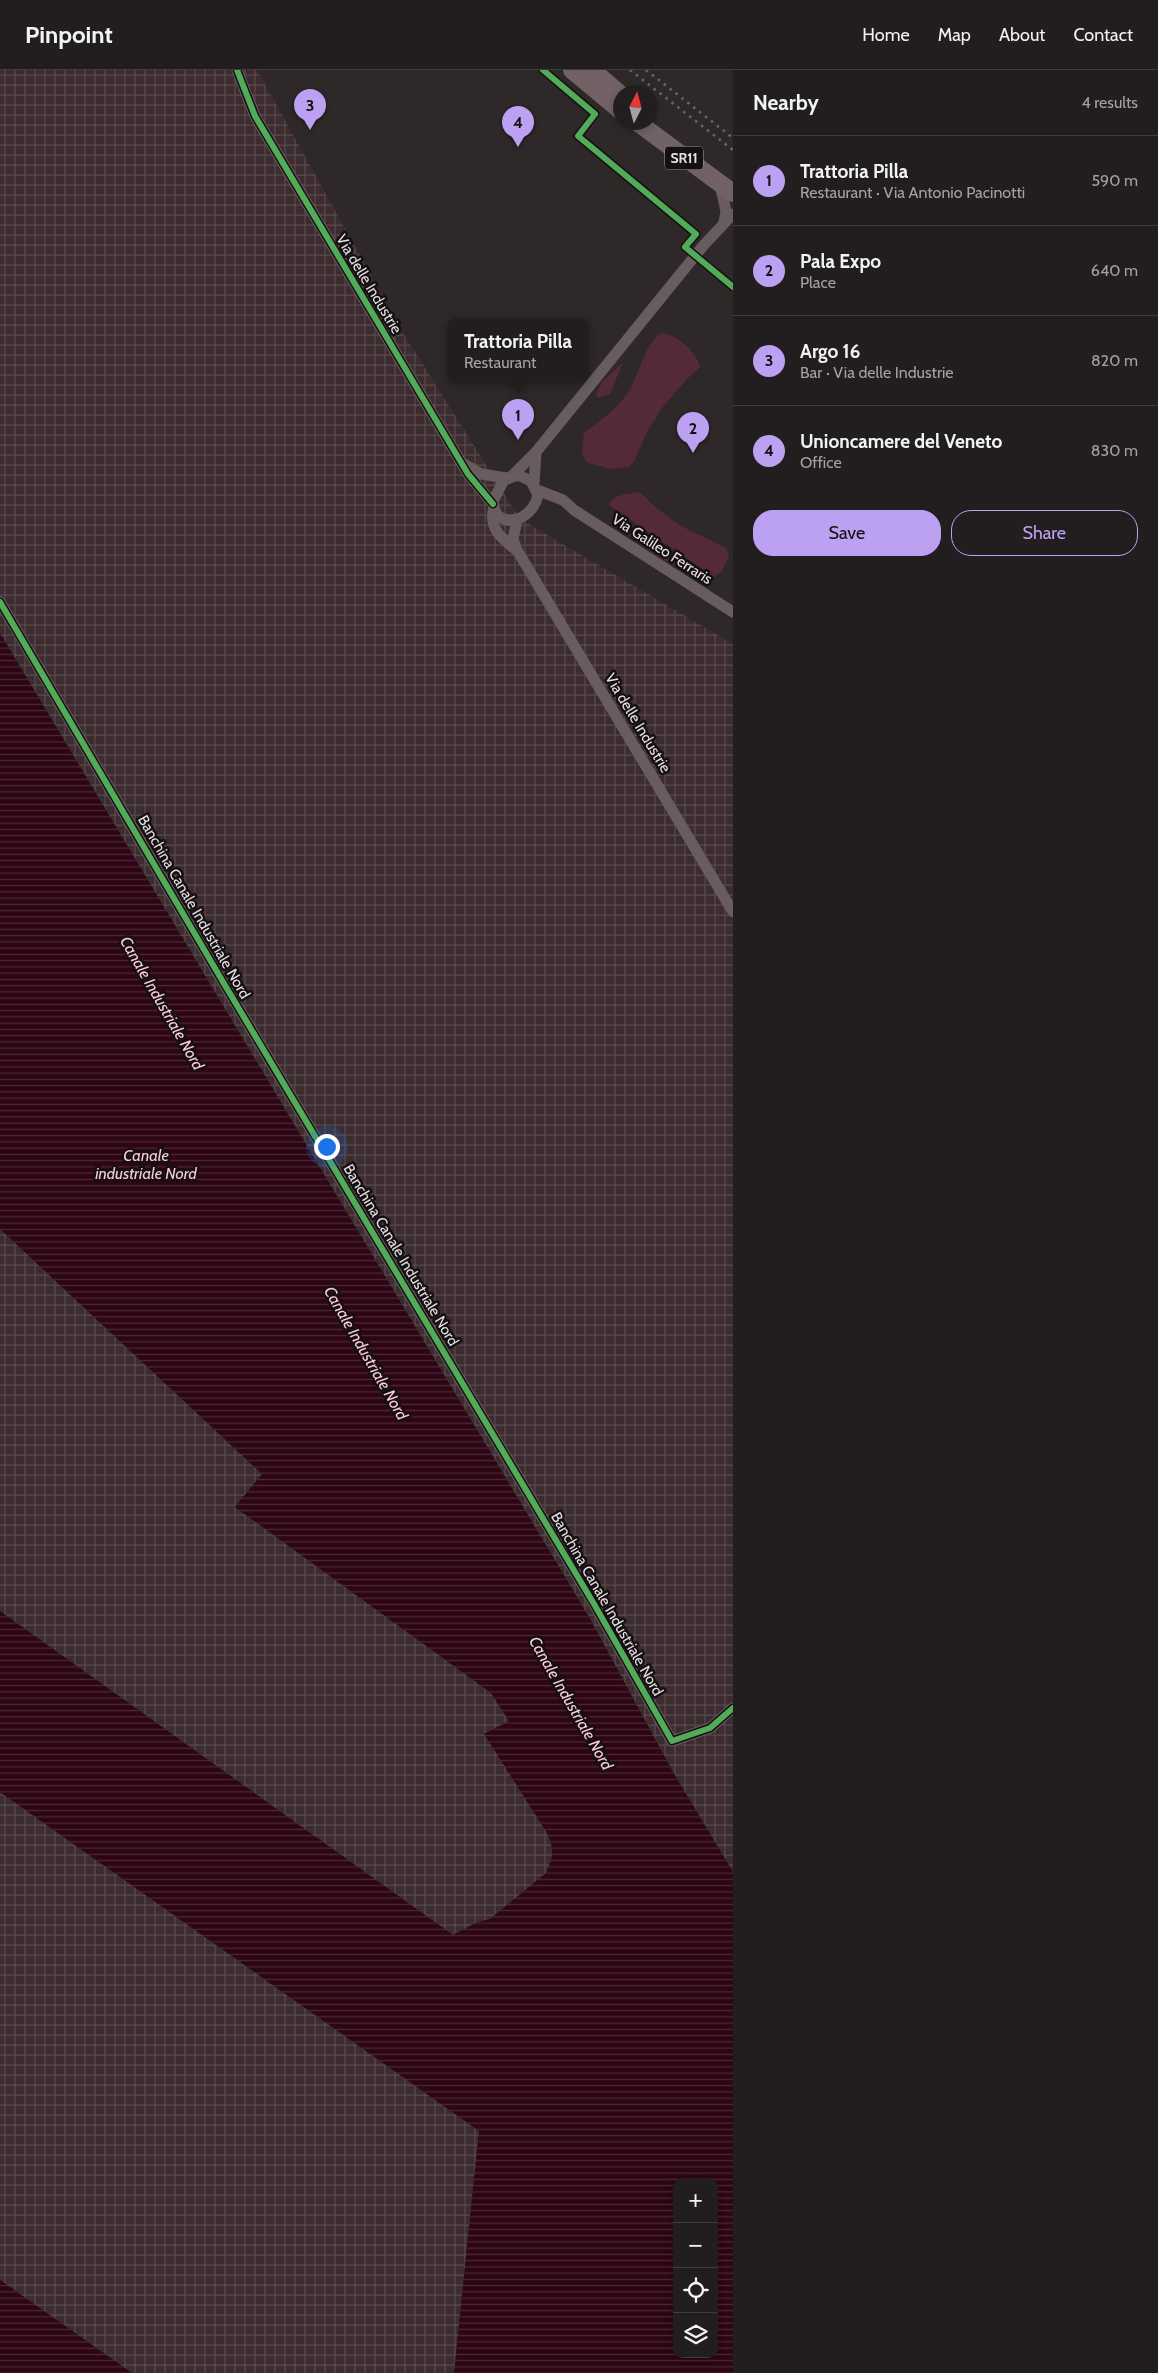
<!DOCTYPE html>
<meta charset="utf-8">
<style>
:root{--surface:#221e1f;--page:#2a2728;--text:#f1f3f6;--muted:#a2a2a4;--line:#3f3c3d;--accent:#bca0f2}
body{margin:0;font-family:Cabin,sans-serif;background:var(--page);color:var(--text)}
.controls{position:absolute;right:15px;bottom:15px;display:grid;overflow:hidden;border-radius:10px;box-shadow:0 2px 8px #0003}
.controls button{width:45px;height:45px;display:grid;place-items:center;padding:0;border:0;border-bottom:1px solid var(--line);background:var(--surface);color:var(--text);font:25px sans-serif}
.compass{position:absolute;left:613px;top:15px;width:45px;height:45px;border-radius:50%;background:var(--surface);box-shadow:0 2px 8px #0003;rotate:6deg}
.you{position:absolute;left:326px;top:1076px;width:18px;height:18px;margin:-12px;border:4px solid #fff;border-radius:50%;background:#1a73e8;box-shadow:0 0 0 8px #1a73e833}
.badge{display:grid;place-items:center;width:32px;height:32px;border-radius:50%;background:var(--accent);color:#111;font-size:16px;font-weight:700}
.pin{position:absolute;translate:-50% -41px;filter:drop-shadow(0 1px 2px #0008)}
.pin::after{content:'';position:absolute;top:26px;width:18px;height:15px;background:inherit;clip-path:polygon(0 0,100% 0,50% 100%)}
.popup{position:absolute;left:447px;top:248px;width:142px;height:65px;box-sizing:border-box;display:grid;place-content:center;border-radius:10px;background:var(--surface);filter:drop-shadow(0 1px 4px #0005);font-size:16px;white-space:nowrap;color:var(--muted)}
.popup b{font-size:19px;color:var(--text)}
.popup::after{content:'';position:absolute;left:50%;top:100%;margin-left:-10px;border:10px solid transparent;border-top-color:var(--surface)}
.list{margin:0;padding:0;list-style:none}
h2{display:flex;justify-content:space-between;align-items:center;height:65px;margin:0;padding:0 20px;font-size:21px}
h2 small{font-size:16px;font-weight:400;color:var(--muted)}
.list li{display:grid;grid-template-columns:32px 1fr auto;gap:15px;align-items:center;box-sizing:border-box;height:90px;padding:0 20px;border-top:1px solid var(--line)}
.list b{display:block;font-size:19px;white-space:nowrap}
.list p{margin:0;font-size:16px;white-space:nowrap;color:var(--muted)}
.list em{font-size:16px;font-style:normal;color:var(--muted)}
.actions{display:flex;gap:10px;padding:15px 20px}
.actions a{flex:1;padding:11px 0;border:1px solid var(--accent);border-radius:20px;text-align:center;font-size:18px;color:var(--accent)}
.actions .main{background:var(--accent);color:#111}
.icon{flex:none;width:28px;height:28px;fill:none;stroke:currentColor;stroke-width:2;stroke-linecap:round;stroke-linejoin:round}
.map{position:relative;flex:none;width:733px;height:2303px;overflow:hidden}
header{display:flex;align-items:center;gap:30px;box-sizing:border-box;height:70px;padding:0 25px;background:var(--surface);border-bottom:1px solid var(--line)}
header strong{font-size:24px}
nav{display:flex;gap:28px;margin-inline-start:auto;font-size:18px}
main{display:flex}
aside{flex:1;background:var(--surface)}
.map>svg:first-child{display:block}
</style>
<header>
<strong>Pinpoint</strong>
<nav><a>Home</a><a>Map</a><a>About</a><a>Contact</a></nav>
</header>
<main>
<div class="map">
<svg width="733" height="2303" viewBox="0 0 733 2303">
<defs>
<pattern id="industrial-grid" width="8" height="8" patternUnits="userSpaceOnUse" patternTransform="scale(1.25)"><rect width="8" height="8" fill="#3c2b2f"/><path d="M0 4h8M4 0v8" fill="none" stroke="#58494d"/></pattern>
<pattern id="water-rules" width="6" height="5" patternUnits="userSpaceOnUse" patternTransform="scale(1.25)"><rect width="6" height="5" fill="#2d0514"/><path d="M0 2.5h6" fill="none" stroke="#4b2936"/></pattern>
</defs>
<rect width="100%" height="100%" fill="#2e2829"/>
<!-- industrial -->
<g fill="url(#industrial-grid)">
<path d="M0,0H257L400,258L520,449L733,574V1802L673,1702L589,1547L0,563Z"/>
<path d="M0,1159L262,1404L235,1437L491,1623L509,1651L485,1664L547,1763L554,1777L551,1793L546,1803L490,1849L478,1852L453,1865L0,1541Z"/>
<path d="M0,1722L479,2061L454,2303H132L0,2210Z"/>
</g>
<!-- green -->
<g fill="#552a37">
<path d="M661,263C675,263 698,283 700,297L686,310L661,339L646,364L634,392L628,397L611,399L588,393L583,387L582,379L584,363C600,350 616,340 627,324C640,305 643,276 661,263Z"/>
<path d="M620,295H622L610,324L598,328L596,324L603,311Z"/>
<path d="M640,422L655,437L681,456L726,478L729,486L722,501L714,507L609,435C612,424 629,424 640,422Z"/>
<path d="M629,459L678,490L683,497C670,497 640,474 629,465Z"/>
</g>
<!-- water -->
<g fill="url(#water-rules)" fill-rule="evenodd">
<path d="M0,563L589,1547L673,1702L733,1802V2303H454L479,2061L0,1722V1541L453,1865L478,1852L490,1849L546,1803C554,1788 554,1778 547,1763L484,1664L509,1651L491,1623L235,1437L262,1404L0,1159ZM677,2112H714V2284H677Z"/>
<path d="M0,2210L132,2303H0Z"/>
</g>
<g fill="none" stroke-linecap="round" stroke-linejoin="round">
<!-- minor -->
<g stroke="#695c5f" stroke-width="11">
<path d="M237,0L255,46L468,404L493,434"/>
<path d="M720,115L726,141L724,152"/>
<path d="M464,394L481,404L507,408"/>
<path d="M518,405L531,411L538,425C533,452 494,462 493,431L504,410Z"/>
<path d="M512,406L536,382L703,176L733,144"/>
<path d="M534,414L536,382"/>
<path d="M537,420L563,430L574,440L733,542"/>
<path d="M494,437C488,458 501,468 516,480"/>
<path d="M517,450L513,469L517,480L733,842"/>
<path d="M0,532L226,917L594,1534L672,1671L710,1658L733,1638"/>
</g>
<!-- highway -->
<g stroke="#726165" stroke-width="18">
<path d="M572,0L620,40"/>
<path d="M592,0L620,24"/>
<path d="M637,52L733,123"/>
</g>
<!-- rail -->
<g stroke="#6e6467" stroke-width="2.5" stroke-dasharray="2.5 5" stroke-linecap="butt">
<path d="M630,0L733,80"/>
<path d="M646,0L733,68"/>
</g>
<defs>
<g id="cycleway">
<path d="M237,0L255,46L468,404L493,434"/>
<path d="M543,0L595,44L578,66L696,164L685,177L733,217"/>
<path d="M0,532L226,917L594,1534L672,1671L710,1658L733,1638"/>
</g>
</defs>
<!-- cycleway casing -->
<use href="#cycleway" stroke="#151011" stroke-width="9"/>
<!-- cycleway -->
<use href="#cycleway" stroke="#51ab58" stroke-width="6"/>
</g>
<g text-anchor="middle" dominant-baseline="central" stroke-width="5" stroke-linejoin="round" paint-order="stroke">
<!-- shield labels -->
<rect fill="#151011" stroke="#a7a0a2" stroke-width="1" x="665" y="76.5" width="38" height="23" rx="4"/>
<g font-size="14" font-weight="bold" fill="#e6dee0">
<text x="684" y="88">SR11</text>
</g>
<!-- street labels -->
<g font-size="15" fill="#e6dee0" stroke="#151011">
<text transform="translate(369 214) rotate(59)">Via delle Industrie</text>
<text transform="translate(662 479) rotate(33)">Via Galileo Ferraris</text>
<text transform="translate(638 653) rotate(59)">Via delle Industrie</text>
<text transform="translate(194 837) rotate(60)">Banchina Canale Industriale Nord</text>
<text transform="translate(401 1185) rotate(59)">Banchina Canale Industriale Nord</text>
<text transform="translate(607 1534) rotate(60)">Banchina Canale Industriale Nord</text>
</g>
<!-- water labels -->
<g font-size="16" font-style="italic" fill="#fecbd7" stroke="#151011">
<text transform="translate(162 933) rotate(60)">Canale Industriale Nord</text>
<text x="146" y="1085">Canale<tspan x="146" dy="18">industriale Nord</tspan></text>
<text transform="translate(366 1283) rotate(60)">Canale Industriale Nord</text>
<text transform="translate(571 1633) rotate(60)">Canale Industriale Nord</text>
</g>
</g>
</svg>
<div class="controls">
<button>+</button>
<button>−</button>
<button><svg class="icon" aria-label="locate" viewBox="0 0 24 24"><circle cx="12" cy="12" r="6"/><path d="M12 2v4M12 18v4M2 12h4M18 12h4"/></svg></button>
<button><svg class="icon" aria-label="layers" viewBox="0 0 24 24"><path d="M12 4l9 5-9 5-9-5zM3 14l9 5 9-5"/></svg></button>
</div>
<svg class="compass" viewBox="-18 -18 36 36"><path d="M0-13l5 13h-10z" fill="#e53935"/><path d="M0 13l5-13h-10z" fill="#a2a2a4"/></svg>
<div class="you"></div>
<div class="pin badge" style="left:518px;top:370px">1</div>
<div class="popup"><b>Trattoria Pilla</b>Restaurant</div>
<div class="pin badge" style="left:693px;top:383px">2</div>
<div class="pin badge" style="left:310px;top:60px">3</div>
<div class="pin badge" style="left:518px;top:77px">4</div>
</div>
<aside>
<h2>Nearby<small>4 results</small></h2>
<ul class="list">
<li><span class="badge">1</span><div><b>Trattoria Pilla</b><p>Restaurant · Via Antonio Pacinotti</p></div><em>590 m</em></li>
<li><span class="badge">2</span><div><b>Pala Expo</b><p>Place</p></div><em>640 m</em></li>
<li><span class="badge">3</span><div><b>Argo 16</b><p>Bar · Via delle Industrie</p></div><em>820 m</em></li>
<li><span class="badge">4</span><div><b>Unioncamere del Veneto</b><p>Office</p></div><em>830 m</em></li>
</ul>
<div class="actions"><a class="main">Save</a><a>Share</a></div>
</aside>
</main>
